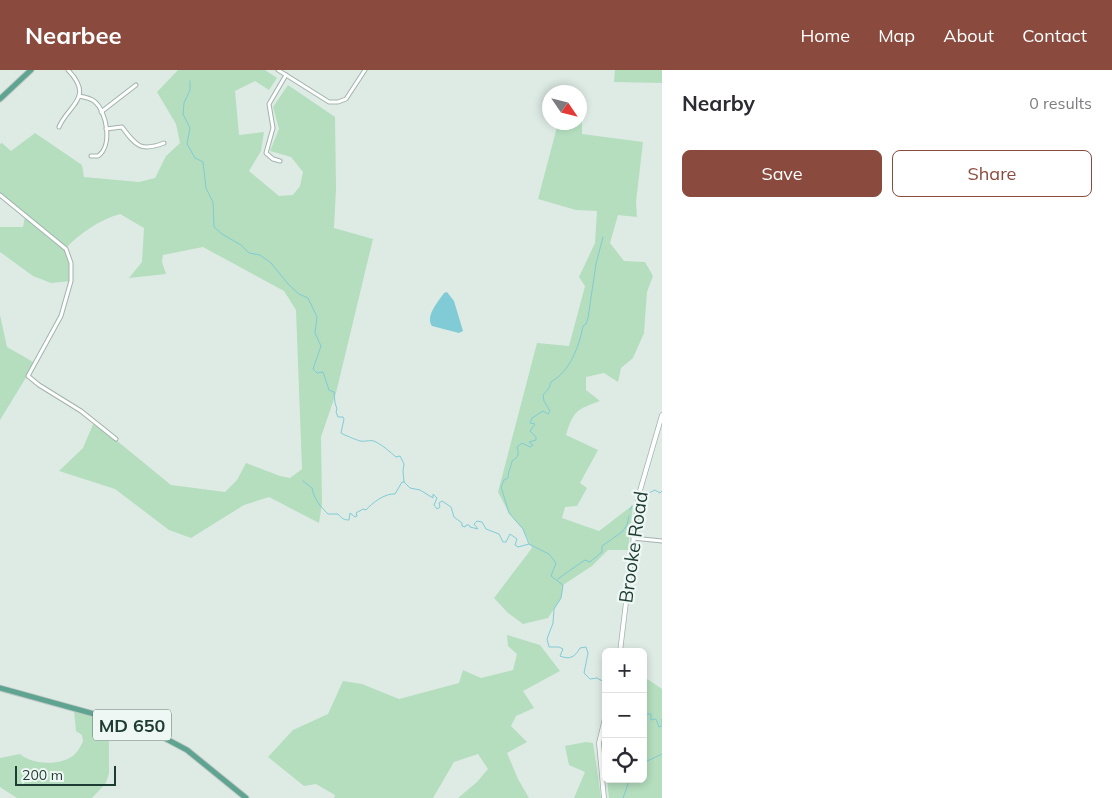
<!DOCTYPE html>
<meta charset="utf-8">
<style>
:root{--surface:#fff;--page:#f7f7f7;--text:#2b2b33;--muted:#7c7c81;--line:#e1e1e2;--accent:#8a4a3d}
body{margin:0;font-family:Mulish,sans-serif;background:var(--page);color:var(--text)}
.controls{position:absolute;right:15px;bottom:15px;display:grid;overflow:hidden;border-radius:8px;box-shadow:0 2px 8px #0003}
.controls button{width:45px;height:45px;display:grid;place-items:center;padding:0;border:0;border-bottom:1px solid var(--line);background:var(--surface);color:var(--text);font:25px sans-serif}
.compass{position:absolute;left:542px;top:15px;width:45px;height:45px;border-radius:50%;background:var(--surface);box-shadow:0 2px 8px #0003;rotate:125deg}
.scale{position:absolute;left:15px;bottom:12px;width:101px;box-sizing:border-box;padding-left:5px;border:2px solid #1e3c33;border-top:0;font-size:14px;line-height:18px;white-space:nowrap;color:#1e3c33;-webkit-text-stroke:4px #eef7f3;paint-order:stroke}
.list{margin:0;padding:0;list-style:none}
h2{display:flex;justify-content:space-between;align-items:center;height:65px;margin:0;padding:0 20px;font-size:21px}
h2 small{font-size:16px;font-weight:400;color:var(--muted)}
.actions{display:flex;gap:10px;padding:15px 20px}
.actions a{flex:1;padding:11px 0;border:1px solid var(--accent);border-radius:8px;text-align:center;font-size:18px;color:var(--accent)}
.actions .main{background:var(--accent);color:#fff}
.icon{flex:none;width:28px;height:28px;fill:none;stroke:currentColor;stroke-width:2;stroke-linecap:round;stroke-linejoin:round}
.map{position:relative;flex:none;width:662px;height:728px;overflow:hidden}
header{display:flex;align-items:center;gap:30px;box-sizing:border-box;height:70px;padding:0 25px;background:var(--accent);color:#fff}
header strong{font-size:24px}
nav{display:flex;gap:28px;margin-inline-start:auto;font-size:18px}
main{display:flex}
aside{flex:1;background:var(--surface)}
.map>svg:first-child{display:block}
</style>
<header>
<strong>Nearbee</strong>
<nav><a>Home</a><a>Map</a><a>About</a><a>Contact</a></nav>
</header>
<main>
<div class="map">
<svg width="662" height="728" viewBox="0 0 662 728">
<rect width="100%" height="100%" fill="#deebe5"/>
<!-- green -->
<g fill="#b4debe">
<path d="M178,0H265L277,8L269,20L255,11L235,21L239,65L264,62L261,81L249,101L279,126L293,125L300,116L303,102L291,87L270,81L279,59L273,37L288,15L335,47L336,119L334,158L373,169L336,323L321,367L322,434L319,453L269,427L244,435L191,468L169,460L115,419L59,401L83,378L94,352L171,415L225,422L237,410L246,393L280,406L290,408L302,399L296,240L284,221L203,177L163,185L162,192L166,204L129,208L142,192L144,158L120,144C99,150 80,163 64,180L70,194L71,211L51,213L33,206L0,182V157H23L25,146L0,125V74L2,73L11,81L35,63L82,95L84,107L139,112L155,108L166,86L180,73L176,54L157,22Z"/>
<path d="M615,0H662V13L614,12Z"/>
<path d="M580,32H582V64L643,72L636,132L637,147L618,145L610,173L624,191L645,192L653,206L647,222L644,263L633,288L621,298L618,312L604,303L586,307V320L600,331C576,340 574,340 566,365L598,380L580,413L587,418L577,436L565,437L562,448L599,461L633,435L628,480H608L592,496L563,515L561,528L548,548L523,554L508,543L494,528L532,478L523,459L509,443L498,422L537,273L569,276L585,216L579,207L595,173L597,141L576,140L538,129L558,53L580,52Z"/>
<path d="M0,245L7,277L35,293L0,350Z"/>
<path d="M507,565L540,575L560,601L523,621L534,638L516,646L511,656L527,672L507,683L518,709L529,728H458L477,712L488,699L478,684L454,692L433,728H334L335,725L316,714L304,716L268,687L293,660L328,644L343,611L362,614L399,629L459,613L463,600L481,608L513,600L517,584L508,576Z"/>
<path d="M643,606L662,619V728H609L607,709H643Z"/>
<path d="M74,641L114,652L109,668V703L106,713L92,728H17L0,717V688L20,684C32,695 61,696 74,685C78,681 81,676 83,671L82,665L76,661Z"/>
<path d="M586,672L593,673L601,728H574L585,702L569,695L565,676Z"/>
</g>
<!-- water -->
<path fill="#80cbd5" d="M447,222L454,231L463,261L459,263L432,256C425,246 438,232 444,223Z"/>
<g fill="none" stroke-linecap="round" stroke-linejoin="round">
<!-- stream -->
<g stroke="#80cbd5" stroke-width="1">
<path d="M190,11V20L184,33L183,44L190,58L187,74L195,88L203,92L206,118L213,132L214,157L222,164L241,175L249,183L260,185L271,193L289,215L299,224L308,228L317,247L315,263L321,276L313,299L317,303L323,302L329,320L334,322L335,333L337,339L336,342L338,347H343L344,349L341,363C344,365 357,370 360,371C366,372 371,369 376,372C384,376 390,382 396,387L400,386L404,394L403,401L404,412L410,418L420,420L433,428V424L437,428L434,435L437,439L440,437L439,433L442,431L451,437L454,447L462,453V456L465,457L466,455H469L470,457L478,459L474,454L477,451L482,452L486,459L499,464L503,472H506L510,464L517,469L515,475L518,477L529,474L549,484L556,493L551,506L563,515L561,528L554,539L553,553L547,569L549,577H559L563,579L560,586C570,590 575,587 580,578L586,577L588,583L584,603L590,609L597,608L606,613"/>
<path d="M303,411L312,418C314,429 320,436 328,444H338C341,448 344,450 349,450L350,443L355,447L357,446L356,443L363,439L366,440C372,433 385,423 395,424L402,412H404"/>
<path d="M647,424L655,420L660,423L662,421"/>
<path d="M630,440L632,436"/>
<path d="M529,474L523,459L509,443L501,417L504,410L508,408C508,401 511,397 512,391C519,387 519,384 517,377L522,373L530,377L533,375L529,372L536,370V367L530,361L535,354L530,353L532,348L543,341L548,344L550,341L544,331L543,325L549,318L551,312C570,301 579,277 583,256L586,254L588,248L596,194L603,167"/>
<path d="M558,509C567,502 575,497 585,490L590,492L602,482V476L622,462L627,455L629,446"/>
<path d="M643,644H651V650L656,649L659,657L662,656"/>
<path d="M662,654V649"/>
<path d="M643,693L662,684"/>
<path d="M623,728L630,709"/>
</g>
<defs>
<g id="minor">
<path d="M278,0L329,32H338L346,29L365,0"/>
<path d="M79,26C84,27 90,28 94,31C107,41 113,76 98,86H91"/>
<path d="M101,42L136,15"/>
<path d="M59,57C68,35 95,28 68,0"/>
<path d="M106,59L122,57C136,76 141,82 164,73"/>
<path d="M280,91L273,89L266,83L273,58L269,34L286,5"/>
<path d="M0,125L66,179L71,193V211L61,246L28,306L39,315L81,341L116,369"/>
<path d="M633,468L662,471"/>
</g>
<g id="tertiary">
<path d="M620,582L639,424L662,345"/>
<path d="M604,728L599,673L606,644"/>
</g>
<g id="primary">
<path d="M0,29L31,0"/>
<path d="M0,618L123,652L157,664L187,680L246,728"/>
</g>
</defs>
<!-- minor casing -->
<use href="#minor" stroke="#a1b3ac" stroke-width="5"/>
<!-- tertiary casing -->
<use href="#tertiary" stroke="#a1b3ac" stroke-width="5.5"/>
<!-- primary casing -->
<use href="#primary" stroke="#c0c8c6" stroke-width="7"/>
<!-- minor -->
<use href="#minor" stroke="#fff" stroke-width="3"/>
<!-- tertiary -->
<use href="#tertiary" stroke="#fff" stroke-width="4"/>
<!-- primary -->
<use href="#primary" stroke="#5ea490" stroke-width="5"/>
</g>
<g text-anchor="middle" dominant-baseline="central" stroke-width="4.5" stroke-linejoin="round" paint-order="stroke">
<!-- shield labels -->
<rect fill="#eef7f3" stroke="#5c746d" stroke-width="1" x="93" y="639.5" width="78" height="31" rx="4"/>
<g font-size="18" font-weight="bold" fill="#1e3c33">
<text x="132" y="655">MD 650</text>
</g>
<!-- street labels -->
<g font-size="19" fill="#1e3c33" stroke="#eef7f3">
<text transform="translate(633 477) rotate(-82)">Brooke Road</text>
</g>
</g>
</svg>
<div class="controls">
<button>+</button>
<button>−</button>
<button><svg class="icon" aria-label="locate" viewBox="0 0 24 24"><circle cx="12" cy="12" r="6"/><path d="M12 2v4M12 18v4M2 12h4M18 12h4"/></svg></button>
</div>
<svg class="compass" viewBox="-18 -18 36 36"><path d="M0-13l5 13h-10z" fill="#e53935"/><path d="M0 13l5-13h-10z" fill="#7c7c81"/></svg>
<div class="scale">200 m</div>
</div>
<aside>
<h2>Nearby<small>0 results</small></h2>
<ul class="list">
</ul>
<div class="actions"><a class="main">Save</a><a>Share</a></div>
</aside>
</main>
